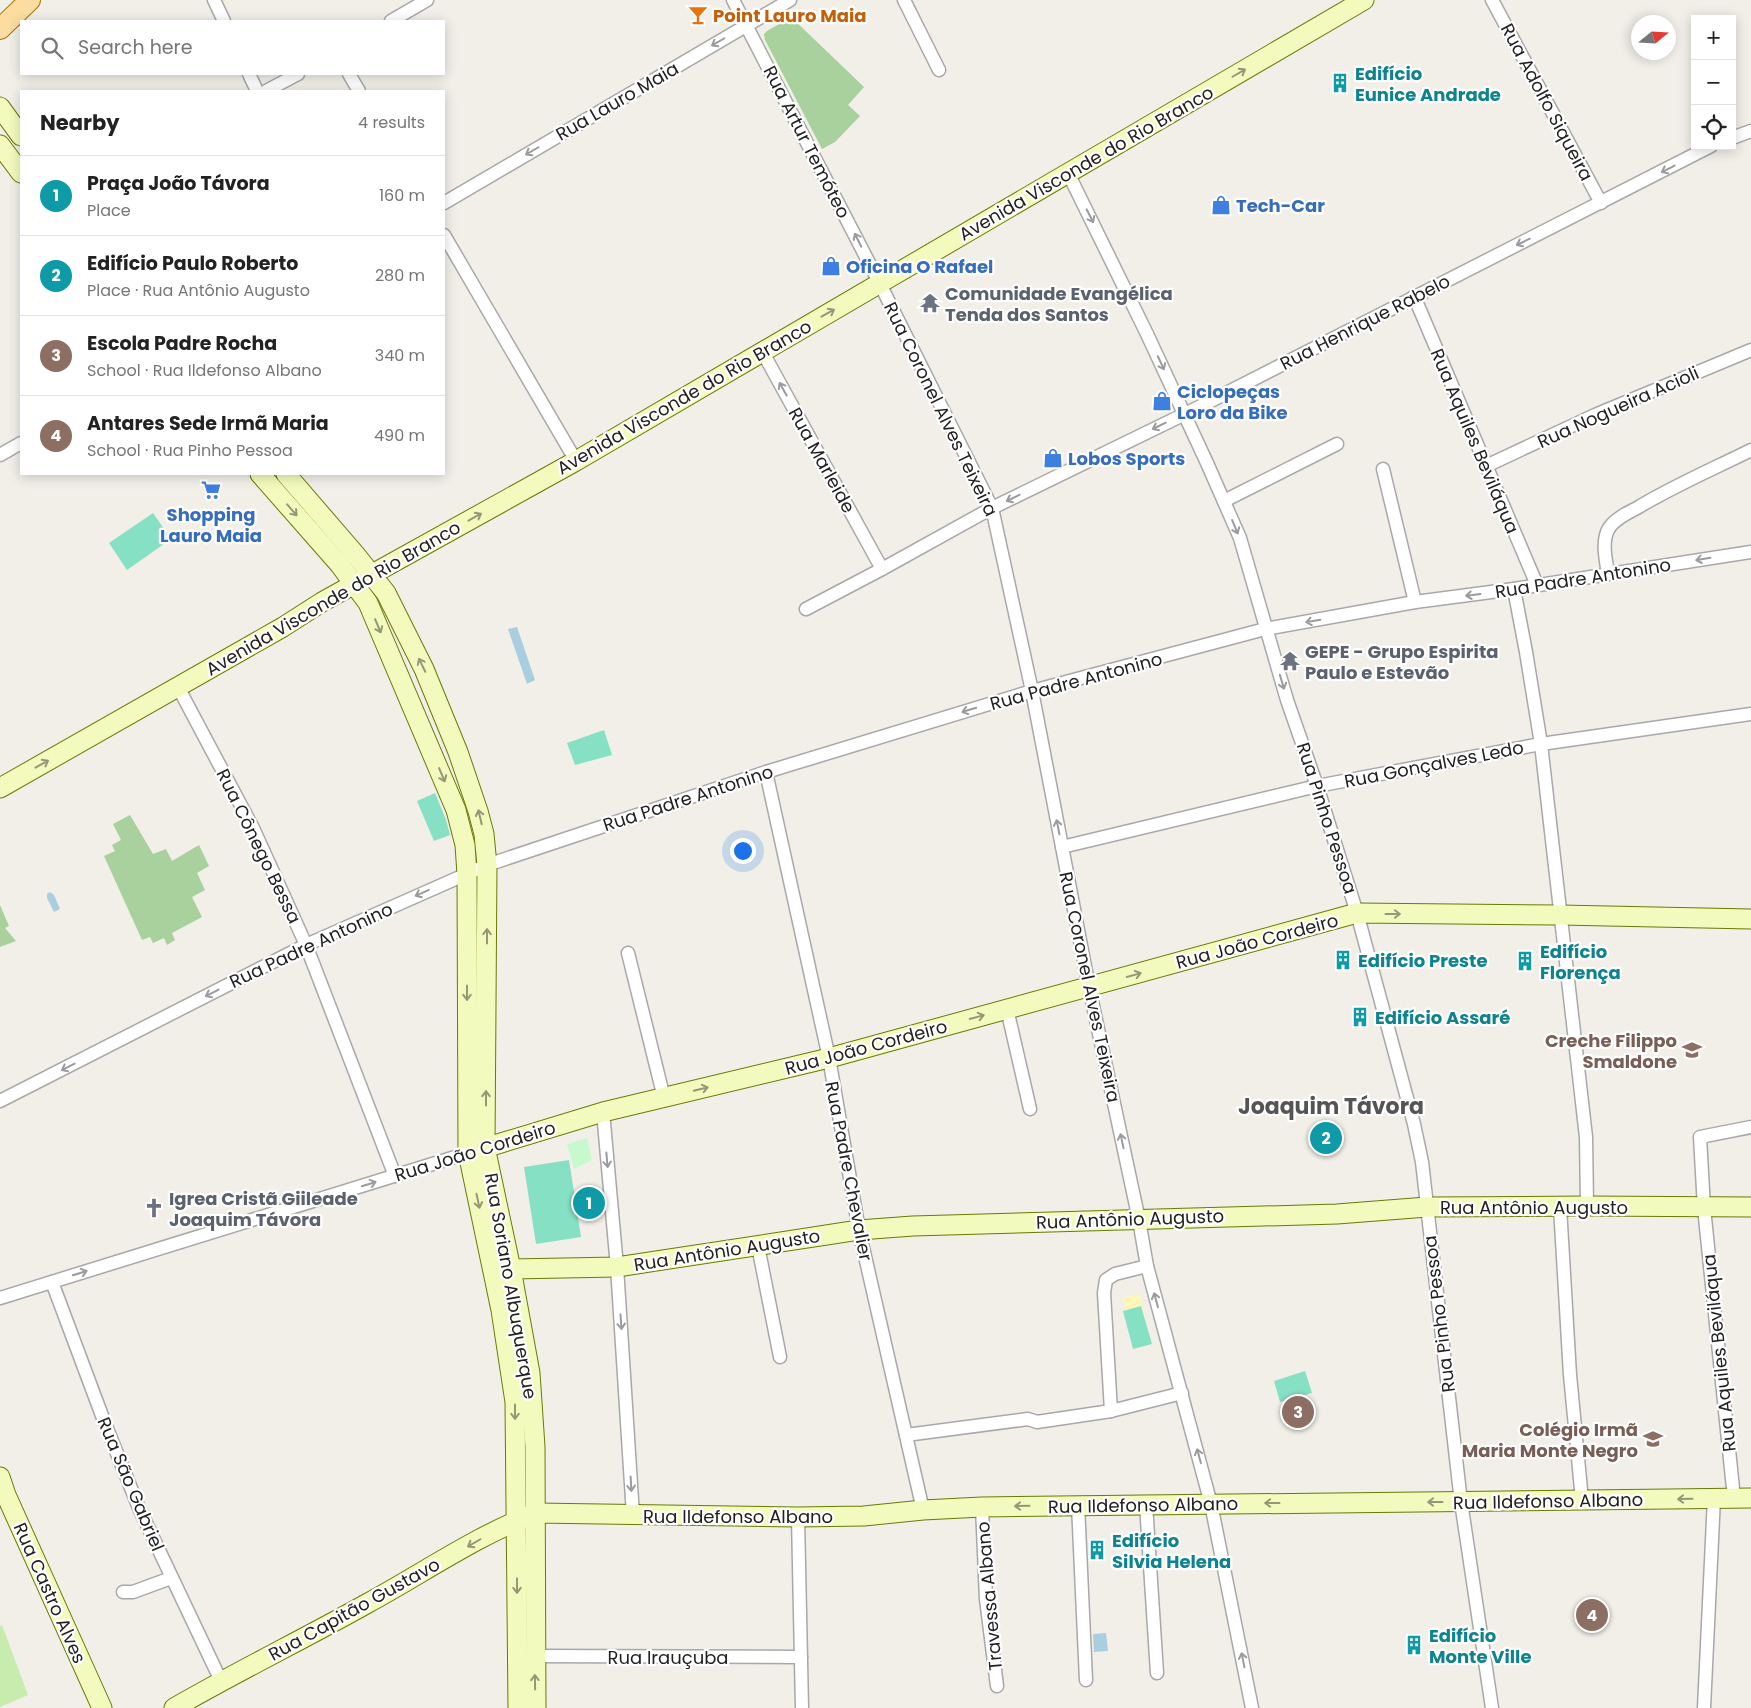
<!DOCTYPE html>
<meta charset="utf-8">
<style>
:root{--surface:#fff;--page:#f6f6f6;--text:#222;--muted:#767676;--line:#e0e0e0;--accent:#7c3aed}
body{margin:0;font-family:Poppins,sans-serif;background:var(--page);color:var(--text)}
.controls{position:absolute;right:15px;top:15px;display:grid;overflow:hidden;border-radius:0px;box-shadow:0 2px 12px #0003}
.controls button{width:45px;height:45px;display:grid;place-items:center;padding:0;border:0;border-bottom:1px solid var(--line);background:var(--surface);color:var(--text);font:25px sans-serif}
.compass{position:absolute;left:1631px;top:15px;width:45px;height:45px;border-radius:50%;background:var(--surface);box-shadow:0 2px 12px #0003;rotate:72deg}
.you{position:absolute;left:742px;top:850px;width:18px;height:18px;margin:-12px;border:4px solid #fff;border-radius:50%;background:#1a73e8;box-shadow:0 0 0 8px #1a73e833}
.badge{display:grid;place-items:center;width:32px;height:32px;border-radius:50%;background:var(--accent);color:#fff;font-size:16px;font-weight:700}
.pin{position:absolute;translate:-50% -50%;border:2px solid #fff;box-shadow:0 1px 5px #0006}
.list{margin:0;padding:0;list-style:none}
h2{display:flex;justify-content:space-between;align-items:center;height:65px;margin:0;padding:0 20px;font-size:21px}
h2 small{font-size:16px;font-weight:400;color:var(--muted)}
.list li{display:grid;grid-template-columns:32px 1fr auto;gap:15px;align-items:center;box-sizing:border-box;height:80px;padding:0 20px;border-top:1px solid var(--line)}
.list b{display:block;font-size:19px;white-space:nowrap}
.list p{margin:0;font-size:16px;white-space:nowrap;color:var(--muted)}
.list em{font-size:16px;font-style:normal;color:var(--muted)}
.icon{flex:none;width:28px;height:28px;fill:none;stroke:currentColor;stroke-width:2;stroke-linecap:round;stroke-linejoin:round}
.map{position:relative;flex:none;width:1751px;height:1708px;overflow:hidden}
.search{position:absolute;background:var(--surface);box-shadow:0 2px 12px #0003;left:20px;top:20px;width:425px;height:55px;display:flex;align-items:center;gap:12px;box-sizing:border-box;padding:0 18px;border-radius:0px;color:var(--muted);font-size:19px}
.panel{position:absolute;background:var(--surface);box-shadow:0 2px 12px #0003;left:20px;top:90px;width:425px;height:385px;border-radius:0px}
.map>svg:first-child{display:block}
</style>
<div class="map">
<svg width="1751" height="1708" viewBox="0 0 1751 1708">
<rect width="100%" height="100%" fill="#f1efe8"/>
<!-- grass -->
<path fill="#c8ebae" d="M2,1625L28,1695L0,1707V1626Z"/>
<!-- forest -->
<g fill="#a8d19d">
<path d="M791,17L864,87L848,105L860,116L835,142L822,149L765,40L764,34L767,31Z"/>
<path d="M130,815L153,854L166,849L172,861L199,845L209,866L197,873L205,890L192,897L202,917L172,933L175,940L167,945L164,938L153,943L150,937L142,940L104,856L115,851L112,845L121,840L113,824Z"/>
<path d="M0,905L9,926L5,928L16,941L0,947Z"/>
</g>
<!-- sand -->
<path fill="#fff6b8" d="M1139,1294L1146,1320L1132,1323L1129,1322L1123,1298Z"/>
<!-- park -->
<path fill="#c6face" d="M587,1138L592,1160L574,1169L567,1144Z"/>
<!-- pitch -->
<g fill="#86e0c4">
<path d="M153,513L171,539L127,570L109,543Z"/>
<path d="M604,730L612,755L575,765L567,743Z"/>
<path d="M435,793L446,820L450,835L434,841L417,801Z"/>
<path d="M569,1160L581,1237L536,1244L524,1167Z"/>
<path d="M1141,1306L1152,1344L1133,1349L1123,1311Z"/>
<path d="M1305,1371L1312,1393L1280,1402L1274,1381Z"/>
</g>
<!-- water -->
<g fill="#a8cedf">
<path d="M517,627L535,680L527,684L508,629Z"/>
<path d="M50,892L54,895L60,909L54,912L47,898V894Z"/>
<path d="M1106,1633L1108,1651L1094,1652L1093,1634Z"/>
</g>
<g fill="none" stroke-linecap="round" stroke-linejoin="round">
<defs>
<g id="street">
<path d="M214,0L224,21"/>
<path d="M733,0L880,284L992,508L1032,691L1089,987L1139,1220L1147,1266L1211,1504L1252,1708"/>
<path d="M904,0L939,70"/>
<path d="M1492,0L1601,203"/>
<path d="M391,21L427,0"/>
<path d="M249,74L257,91"/>
<path d="M349,74L359,91"/>
<path d="M266,91L298,74"/>
<path d="M1732,138L1751,131"/>
<path d="M1068,173L1147,334L1207,463L1240,538L1287,700L1317,786L1357,913L1414,1124L1422,1162L1461,1502L1492,1708"/>
<path d="M444,203L790,0"/>
<path d="M444,235L576,461"/>
<path d="M1414,296L1537,585"/>
<path d="M762,351L882,569"/>
<path d="M0,455L21,443"/>
<path d="M1486,466L1595,415L1751,350"/>
<path d="M1383,469L1415,602"/>
<path d="M1224,501L1337,444"/>
<path d="M1608,574C1606,560 1601,541 1609,528C1615,519 1627,513 1637,508C1673,486 1713,469 1751,450"/>
<path d="M1514,589L1526,652L1541,744L1586,1137L1587,1206"/>
<path d="M806,609L882,569L992,508L1195,409L1711,146"/>
<path d="M178,687L253,828L283,894L306,945L395,1176"/>
<path d="M766,772L829,1058L859,1230L923,1510"/>
<path d="M1062,847L1317,786L1541,744L1751,714"/>
<path d="M628,953L664,1098"/>
<path d="M1007,1009L1030,1109"/>
<path d="M0,1101L306,945L487,865L766,772L1032,691L1265,629L1415,602L1514,589L1751,552"/>
<path d="M603,1112L617,1267L633,1515"/>
<path d="M1560,1207L1570,1375L1582,1500"/>
<path d="M758,1246L780,1357"/>
<path d="M52,1282L104,1421L139,1508L221,1681"/>
<path d="M0,1298L468,1153"/>
<path d="M1111,1411L1104,1293L1106,1280L1115,1274L1147,1266"/>
<path d="M906,1435L1028,1419L1037,1422L1111,1411L1182,1393"/>
<path d="M1734,1498L1704,1208L1700,1137L1751,1127"/>
<path d="M1146,1504L1157,1673"/>
<path d="M1078,1505L1086,1680"/>
<path d="M982,1507L986,1599L997,1686"/>
<path d="M798,1517L802,1708"/>
<path d="M123,1592H133L171,1578"/>
<path d="M535,1656L801,1657"/>
<path d="M1704,1708L1714,1498"/>
</g>
<g id="secondary">
<path d="M0,107L21,136"/>
<path d="M0,145L21,173"/>
<path d="M260,474L340,565L368,603L456,810L465,845L467,874L468,1153L501,1310L515,1402L518,1708"/>
<path d="M286,474L355,554L386,593L424,669L458,752L478,811L484,834L487,865L485,1147L511,1269L530,1373L535,1447L536,1708"/>
<path d="M0,788L283,627L322,602L576,461L1364,0"/>
<path d="M468,1153L603,1112L829,1058L1357,913L1560,915L1751,919"/>
<path d="M511,1269L617,1267L859,1230L913,1226L1337,1214L1427,1207L1587,1206L1751,1207"/>
<path d="M0,1477L6,1495L102,1708"/>
<path d="M174,1708C238,1671 304,1639 368,1603C423,1573 478,1535 536,1513L798,1517L864,1516L923,1510L982,1507L1751,1498"/>
</g>
<path id="primary" d="M0,29L30,0"/>
</defs>
<!-- street casing -->
<use href="#street" stroke="#a8a8a8" stroke-width="15"/>
<!-- secondary casing -->
<use href="#secondary" stroke="#667c04" stroke-width="21"/>
<!-- primary casing -->
<use href="#primary" stroke="#9e7600" stroke-width="22"/>
<!-- street -->
<use href="#street" stroke="#fff" stroke-width="12"/>
<!-- secondary -->
<use href="#secondary" stroke="#f3fabd" stroke-width="19"/>
<!-- primary -->
<use href="#primary" stroke="#fddca2" stroke-width="20"/>
</g>
<!-- one-way arrows -->
<defs><path id="oneway-shaft" d="M-6 0H5M1.5-3L5.5 0L1.5 3" fill="none" stroke-width="1.6" stroke-linecap="round" stroke-linejoin="round" transform="scale(1.25)"/></defs>
<g stroke="#9b9b9b">
<use href="#oneway-shaft" transform="translate(718 42) rotate(150)"/>
<use href="#oneway-shaft" transform="translate(532 151) rotate(150)"/>
<use href="#oneway-shaft" transform="translate(1668 169) rotate(153)"/>
<use href="#oneway-shaft" transform="translate(1090 216) rotate(63)"/>
<use href="#oneway-shaft" transform="translate(858 240) rotate(-117)"/>
<use href="#oneway-shaft" transform="translate(1523 242) rotate(154)"/>
<use href="#oneway-shaft" transform="translate(1161 363) rotate(65)"/>
<use href="#oneway-shaft" transform="translate(783 389) rotate(-119)"/>
<use href="#oneway-shaft" transform="translate(1159 426) rotate(154)"/>
<use href="#oneway-shaft" transform="translate(1013 498) rotate(154)"/>
<use href="#oneway-shaft" transform="translate(1235 527) rotate(68)"/>
<use href="#oneway-shaft" transform="translate(1703 559) rotate(171)"/>
<use href="#oneway-shaft" transform="translate(1473 595) rotate(173)"/>
<use href="#oneway-shaft" transform="translate(1313 621) rotate(170)"/>
<use href="#oneway-shaft" transform="translate(1282 682) rotate(73)"/>
<use href="#oneway-shaft" transform="translate(969 710) rotate(163)"/>
<use href="#oneway-shaft" transform="translate(1058 827) rotate(-101)"/>
<use href="#oneway-shaft" transform="translate(422 893) rotate(156)"/>
<use href="#oneway-shaft" transform="translate(212 993) rotate(153)"/>
<use href="#oneway-shaft" transform="translate(68 1067) rotate(153)"/>
<use href="#oneway-shaft" transform="translate(1122 1141) rotate(-102)"/>
<use href="#oneway-shaft" transform="translate(607 1160) rotate(85)"/>
<use href="#oneway-shaft" transform="translate(369 1184) rotate(-17)"/>
<use href="#oneway-shaft" transform="translate(80 1273) rotate(-17)"/>
<use href="#oneway-shaft" transform="translate(1156 1300) rotate(-105)"/>
<use href="#oneway-shaft" transform="translate(621 1322) rotate(86)"/>
<use href="#oneway-shaft" transform="translate(1199 1456) rotate(-105)"/>
<use href="#oneway-shaft" transform="translate(631 1484) rotate(87)"/>
<use href="#oneway-shaft" transform="translate(1243 1660) rotate(-101)"/>
</g>
<g stroke="#949877">
<use href="#oneway-shaft" transform="translate(1239 73) rotate(-30)"/>
<use href="#oneway-shaft" transform="translate(828 313) rotate(-29)"/>
<use href="#oneway-shaft" transform="translate(292 510) rotate(49)"/>
<use href="#oneway-shaft" transform="translate(475 517) rotate(-29)"/>
<use href="#oneway-shaft" transform="translate(378 626) rotate(67)"/>
<use href="#oneway-shaft" transform="translate(422 665) rotate(-116)"/>
<use href="#oneway-shaft" transform="translate(42 764) rotate(-29)"/>
<use href="#oneway-shaft" transform="translate(442 775) rotate(67)"/>
<use href="#oneway-shaft" transform="translate(480 817) rotate(-103)"/>
<use href="#oneway-shaft" transform="translate(1393 914)"/>
<use href="#oneway-shaft" transform="translate(487 936) rotate(-90)"/>
<use href="#oneway-shaft" transform="translate(1134 975) rotate(-15)"/>
<use href="#oneway-shaft" transform="translate(467 993) rotate(90)"/>
<use href="#oneway-shaft" transform="translate(977 1017) rotate(-15)"/>
<use href="#oneway-shaft" transform="translate(701 1089) rotate(-14)"/>
<use href="#oneway-shaft" transform="translate(486 1098) rotate(-90)"/>
<use href="#oneway-shaft" transform="translate(478 1201) rotate(78)"/>
<use href="#oneway-shaft" transform="translate(515 1412) rotate(90)"/>
<use href="#oneway-shaft" transform="translate(1685 1499) rotate(179)"/>
<use href="#oneway-shaft" transform="translate(1435 1502) rotate(180)"/>
<use href="#oneway-shaft" transform="translate(1272 1503) rotate(180)"/>
<use href="#oneway-shaft" transform="translate(1022 1506) rotate(179)"/>
<use href="#oneway-shaft" transform="translate(474 1543) rotate(150)"/>
<use href="#oneway-shaft" transform="translate(517 1586) rotate(90)"/>
<use href="#oneway-shaft" transform="translate(535 1682) rotate(-91)"/>
</g>
<!-- icons -->
<defs>
<symbol id="bar-bare" viewBox="-9 -9 18 18"><path d="M-6-5H6L.8 .8V4.5H3.5V6h-7V4.5H-.8V.8Z" fill="#e8710a" stroke="#fff" stroke-width="2.5" paint-order="stroke"/></symbol>
<symbol id="building-bare" viewBox="-9 -9 18 18"><path d="M-4-6H4V6H1V3H-1V6H-4ZM-2.5-4.3h1.7v1.8h-1.7ZM.8-4.3h1.7v1.8H.8ZM-2.5-1h1.7V.8h-1.7ZM.8-1h1.7V.8H.8Z" fill="#0f9aa8" stroke="#fff" stroke-width="2.5" paint-order="stroke"/></symbol>
<symbol id="shop-bare" viewBox="-9 -9 18 18"><path d="M-5-2.5h2.3a2.7 3.5 0 0 1 5.4 0H5L5.5 6h-11ZM-1.5-2.5h3a1.5 2.3 0 0 0-3 0Z" fill="#3f7fe0" stroke="#fff" stroke-width="2.5" paint-order="stroke"/></symbol>
<symbol id="temple-bare" viewBox="-9 -9 18 18"><path d="M0-6L5-2H3V0L6.5 2.5H4V6H1.5V3h-3V6H-4V2.5H-6.5L-3 0V-2H-5Z" fill="#6b7280" stroke="#fff" stroke-width="2.5" paint-order="stroke"/></symbol>
<symbol id="supermarket-bare" viewBox="-9 -9 18 18"><path d="M-6-5.5h2.5l.6 2H6L4.5 2H-2.5L-4.4-4H-6ZM-1.5 3.2a1.3 1.3 0 1 0 .1 0ZM3 3.2a1.3 1.3 0 1 0 .1 0Z" fill="#3f7fe0" stroke="#fff" stroke-width="2.5" paint-order="stroke"/></symbol>
<symbol id="school-bare" viewBox="-9 -9 18 18"><path d="M0-5L7-2L0 1L-7-2ZM-4 1L0 2.5L4 1V4Q0 6-4 4Z" fill="#8d6e63" stroke="#fff" stroke-width="2.5" paint-order="stroke"/></symbol>
<symbol id="church-bare" viewBox="-9 -9 18 18"><path d="M-1.2-6h2.4v3.5h3.3v2.4h-3.3V6h-2.4V-.1h-3.3v-2.4h3.3Z" fill="#6b7280" stroke="#fff" stroke-width="2.5" paint-order="stroke"/></symbol>
</defs>
<g fill-rule="evenodd">
<use href="#bar-bare" x="684" y="1" width="28" height="28"/>
<use href="#building-bare" x="1326" y="69" width="28" height="28"/>
<use href="#shop-bare" x="1207" y="191" width="28" height="28"/>
<use href="#shop-bare" x="817" y="252" width="28" height="28"/>
<use href="#temple-bare" x="916" y="289" width="28" height="28"/>
<use href="#shop-bare" x="1148" y="387" width="28" height="28"/>
<use href="#shop-bare" x="1039" y="444" width="28" height="28"/>
<use href="#supermarket-bare" x="197" y="476" width="28" height="28"/>
<use href="#temple-bare" x="1276" y="647" width="28" height="28"/>
<use href="#building-bare" x="1329" y="946" width="28" height="28"/>
<use href="#building-bare" x="1511" y="947" width="28" height="28"/>
<use href="#building-bare" x="1346" y="1003" width="28" height="28"/>
<use href="#school-bare" x="1678" y="1036" width="28" height="28"/>
<use href="#church-bare" x="140" y="1194" width="28" height="28"/>
<use href="#school-bare" x="1639" y="1425" width="28" height="28"/>
<use href="#building-bare" x="1083" y="1536" width="28" height="28"/>
<use href="#building-bare" x="1400" y="1631" width="28" height="28"/>
</g>
<g text-anchor="middle" dominant-baseline="central" stroke-width="4.5" stroke-linejoin="round" paint-order="stroke">
<!-- food labels -->
<g font-size="18" font-weight="bold" fill="#c56008" stroke="#fff" text-anchor="start">
<text x="713" y="15">Point Lauro Maia</text>
</g>
<!-- culture labels -->
<g font-size="18" font-weight="bold" fill="#0d838f" stroke="#fff" text-anchor="start">
<text x="1355" y="73">Edifício<tspan x="1355" dy="21">Eunice Andrade</tspan></text>
<text x="1540" y="951">Edifício<tspan x="1540" dy="21">Florença</tspan></text>
<text x="1358" y="960">Edifício Preste</text>
<text x="1375" y="1017">Edifício Assaré</text>
<text x="1112" y="1540">Edifício<tspan x="1112" dy="21">Silvia Helena</tspan></text>
<text x="1429" y="1635">Edifício<tspan x="1429" dy="21">Monte Ville</tspan></text>
</g>
<!-- street labels -->
<g font-size="18" fill="#212121" stroke="#fff">
<text transform="translate(617 101) rotate(-30)">Rua Lauro Maia</text>
<text transform="translate(1547 102) rotate(62)">Rua Adolfo Siqueira</text>
<text transform="translate(807 142) rotate(63)">Rua Artur Temóteo</text>
<text transform="translate(1086 163) rotate(-30)">Avenida Visconde do Rio Branco</text>
<text transform="translate(1365 322) rotate(-27)">Rua Henrique Rabelo</text>
<text transform="translate(684 397) rotate(-30)">Avenida Visconde do Rio Branco</text>
<text transform="translate(1618 407) rotate(-24)">Rua Nogueira Acioli</text>
<text transform="translate(941 409) rotate(64)">Rua Coronel Alves Teixeira</text>
<text transform="translate(1475 441) rotate(67)">Rua Aquiles Beviláqua</text>
<text transform="translate(822 460) rotate(61)">Rua Marleide</text>
<text transform="translate(1583 578) rotate(-9)">Rua Padre Antonino</text>
<text transform="translate(333 598) rotate(-30)">Avenida Visconde do Rio Branco</text>
<text transform="translate(1076 681) rotate(-15)">Rua Padre Antonino</text>
<text transform="translate(1434 764) rotate(-11)">Rua Gonçalves Ledo</text>
<text transform="translate(688 798) rotate(-18)">Rua Padre Antonino</text>
<text transform="translate(1327 818) rotate(72)">Rua Pinho Pessoa</text>
<text transform="translate(259 846) rotate(64)">Rua Cônego Bessa</text>
<text transform="translate(1257 941) rotate(-15)">Rua João Cordeiro</text>
<text transform="translate(311 945) rotate(-25)">Rua Padre Antonino</text>
<text transform="translate(1090 987) rotate(78)">Rua Coronel Alves Teixeira</text>
<text transform="translate(866 1047) rotate(-15)">Rua João Cordeiro</text>
<text transform="translate(475 1151) rotate(-17)">Rua João Cordeiro</text>
<text transform="translate(849 1171) rotate(79)">Rua Padre Chevalier</text>
<text x="1534" y="1207">Rua Antônio Augusto</text>
<text transform="translate(1130 1219) rotate(-2)">Rua Antônio Augusto</text>
<text transform="translate(727 1250) rotate(-9)">Rua Antônio Augusto</text>
<text transform="translate(511 1286) rotate(80)">Rua Soriano Albuquerque</text>
<text transform="translate(1439 1314) rotate(-97)">Rua Pinho Pessoa</text>
<text transform="translate(1719 1353) rotate(-96)">Rua Aquiles Beviláqua</text>
<text transform="translate(131 1484) rotate(67)">Rua São Gabriel</text>
<text transform="translate(1548 1501) rotate(-1)">Rua Ildefonso Albano</text>
<text transform="translate(1143 1505) rotate(-1)">Rua Ildefonso Albano</text>
<text x="738" y="1516">Rua Ildefonso Albano</text>
<text transform="translate(50 1593) rotate(66)">Rua Castro Alves</text>
<text transform="translate(989 1596) rotate(-95)">Travessa Albano</text>
<text transform="translate(354 1609) rotate(-29)">Rua Capitão Gustavo</text>
<text x="668" y="1657">Rua Irauçuba</text>
</g>
<!-- shop labels -->
<g font-size="18" font-weight="bold" fill="#366cbe" stroke="#fff" text-anchor="start">
<text x="1236" y="205">Tech-Car</text>
<text x="846" y="266">Oficina O Rafael</text>
<text x="1177" y="391">Ciclopeças<tspan x="1177" dy="21">Loro da Bike</tspan></text>
<text x="1068" y="458">Lobos Sports</text>
<text x="211" y="514" text-anchor="middle">Shopping<tspan x="211" dy="21">Lauro Maia</tspan></text>
</g>
<!-- worship labels -->
<g font-size="18" font-weight="bold" fill="#5b616d" stroke="#fff" text-anchor="start">
<text x="945" y="293">Comunidade Evangélica<tspan x="945" dy="21">Tenda dos Santos</tspan></text>
<text x="1305" y="651">GEPE - Grupo Espirita<tspan x="1305" dy="21">Paulo e Estevão</tspan></text>
<text x="169" y="1198">Igrea Cristã Giileade<tspan x="169" dy="21">Joaquim Távora</tspan></text>
</g>
<!-- education labels -->
<g font-size="18" font-weight="bold" fill="#785e54" stroke="#fff" text-anchor="end">
<text x="1677" y="1040">Creche Filippo<tspan x="1677" dy="21">Smaldone</tspan></text>
<text x="1638" y="1429">Colégio Irmã<tspan x="1638" dy="21">Maria Monte Negro</tspan></text>
</g>
<!-- district labels -->
<g font-size="22" font-weight="bold" fill="#545454" stroke="#fff">
<text x="1331" y="1106">Joaquim Távora</text>
</g>
</g>
</svg>
<div class="controls">
<button>+</button>
<button>−</button>
<button><svg class="icon" aria-label="locate" viewBox="0 0 24 24"><circle cx="12" cy="12" r="6"/><path d="M12 2v4M12 18v4M2 12h4M18 12h4"/></svg></button>
</div>
<svg class="compass" viewBox="-18 -18 36 36"><path d="M0-13l5 13h-10z" fill="#e53935"/><path d="M0 13l5-13h-10z" fill="#767676"/></svg>
<div class="you"></div>
<div class="pin badge" style="left:589px;top:1203px;background:#0f9aa8">1</div>
<div class="pin badge" style="left:1326px;top:1138px;background:#0f9aa8">2</div>
<div class="pin badge" style="left:1298px;top:1412px;background:#8d6e63">3</div>
<div class="pin badge" style="left:1592px;top:1615px;background:#8d6e63">4</div>
<div class="search"><svg class="icon" aria-label="search" viewBox="0 0 24 24"><circle cx="10" cy="10" r="6"/><path d="M15 15l6 6"/></svg>Search here</div>
<section class="panel">
<h2>Nearby<small>4 results</small></h2>
<ul class="list">
<li><span class="badge" style="background:#0f9aa8">1</span><div><b>Praça João Távora</b><p>Place</p></div><em>160 m</em></li>
<li><span class="badge" style="background:#0f9aa8">2</span><div><b>Edifício Paulo Roberto</b><p>Place · Rua Antônio Augusto</p></div><em>280 m</em></li>
<li><span class="badge" style="background:#8d6e63">3</span><div><b>Escola Padre Rocha</b><p>School · Rua Ildefonso Albano</p></div><em>340 m</em></li>
<li><span class="badge" style="background:#8d6e63">4</span><div><b>Antares Sede Irmã Maria</b><p>School · Rua Pinho Pessoa</p></div><em>490 m</em></li>
</ul>
</section>
</div>
